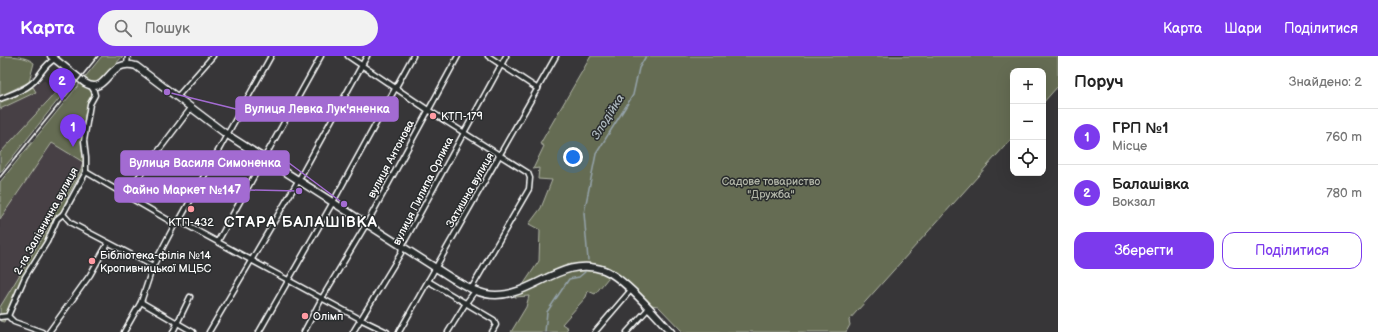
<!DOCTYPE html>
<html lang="uk">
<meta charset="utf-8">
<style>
:root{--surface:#fff;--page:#f2f2f2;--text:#222;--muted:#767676;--line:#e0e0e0;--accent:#7c3aed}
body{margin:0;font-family:"Balsamiq Sans",sans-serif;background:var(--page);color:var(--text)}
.controls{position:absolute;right:12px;top:12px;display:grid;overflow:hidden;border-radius:8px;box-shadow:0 4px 16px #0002}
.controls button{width:36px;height:36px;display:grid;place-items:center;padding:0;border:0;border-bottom:1px solid var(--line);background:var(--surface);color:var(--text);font:20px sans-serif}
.you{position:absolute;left:573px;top:101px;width:14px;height:14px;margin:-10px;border:3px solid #fff;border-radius:50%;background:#1a73e8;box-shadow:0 0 0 6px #1a73e833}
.badge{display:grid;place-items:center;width:26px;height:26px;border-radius:50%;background:var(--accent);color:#fff;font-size:13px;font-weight:700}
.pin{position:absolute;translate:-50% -33px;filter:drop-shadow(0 1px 2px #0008)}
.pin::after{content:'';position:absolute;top:21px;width:14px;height:12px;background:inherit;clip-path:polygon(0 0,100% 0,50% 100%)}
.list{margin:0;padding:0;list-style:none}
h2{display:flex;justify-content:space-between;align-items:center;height:52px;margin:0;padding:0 16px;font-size:17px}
h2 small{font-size:13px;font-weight:400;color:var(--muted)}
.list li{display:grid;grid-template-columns:26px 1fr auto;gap:12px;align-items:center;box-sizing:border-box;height:56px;padding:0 16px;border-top:1px solid var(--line)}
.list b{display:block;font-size:15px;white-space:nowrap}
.list p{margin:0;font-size:13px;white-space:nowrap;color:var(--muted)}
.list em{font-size:13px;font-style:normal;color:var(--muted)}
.actions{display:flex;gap:8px;padding:12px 16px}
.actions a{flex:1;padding:9px 0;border:1px solid var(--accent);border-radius:12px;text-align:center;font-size:14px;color:var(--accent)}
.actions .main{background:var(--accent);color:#fff}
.icon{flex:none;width:22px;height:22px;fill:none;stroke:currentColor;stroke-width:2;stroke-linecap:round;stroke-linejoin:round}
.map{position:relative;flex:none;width:1058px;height:276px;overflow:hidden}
header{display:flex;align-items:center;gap:24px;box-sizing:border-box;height:56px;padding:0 20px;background:var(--accent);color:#fff}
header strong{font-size:19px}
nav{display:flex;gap:22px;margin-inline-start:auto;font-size:14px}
.search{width:280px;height:36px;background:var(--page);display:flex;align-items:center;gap:10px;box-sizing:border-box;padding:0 14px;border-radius:22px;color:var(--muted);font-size:15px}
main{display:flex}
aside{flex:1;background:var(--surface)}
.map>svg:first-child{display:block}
</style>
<header>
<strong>Карта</strong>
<div class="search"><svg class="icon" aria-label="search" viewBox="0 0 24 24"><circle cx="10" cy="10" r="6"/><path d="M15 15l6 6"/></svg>Пошук</div>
<nav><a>Карта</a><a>Шари</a><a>Поділитися</a></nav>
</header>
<main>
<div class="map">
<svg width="1058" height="276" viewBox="0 0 1058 276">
<rect width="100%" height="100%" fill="#373638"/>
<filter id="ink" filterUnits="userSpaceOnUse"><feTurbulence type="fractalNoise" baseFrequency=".025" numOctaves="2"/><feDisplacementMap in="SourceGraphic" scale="8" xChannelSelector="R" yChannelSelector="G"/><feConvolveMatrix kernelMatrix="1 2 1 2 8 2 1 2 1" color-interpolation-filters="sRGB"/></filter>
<g filter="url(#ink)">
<!-- built -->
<g fill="#464044">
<path d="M43,25H45L56,37L0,97V53L35,36L33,31Z"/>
<path d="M52,87L83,106L81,114L52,161L47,174L0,252V163Z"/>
</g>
<!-- green -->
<g fill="#656c52" stroke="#b2b6a8">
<path d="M0,0C11,0 26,0 34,7L29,26L0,40Z"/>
<path d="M102,0H123L100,25L93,28L89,32L91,34L92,40L85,59L82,88L84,108L82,115L69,138L62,155L57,160L44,189L35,204L23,220L4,266L0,265V251L47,174L52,161L81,114L83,106L52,87L0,163V126Z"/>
<path d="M591,0H1058V30L1043,47V15H1013V81L849,264L850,269L846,276H683L658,250L651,249L638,235L618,218L608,222L595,238L588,235L586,241L562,268L568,272L565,276H511L526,251L529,240L515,241L539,205L540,174L529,168L541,152L552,124L538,123L539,112L533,113L544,90L540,88Z"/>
<path d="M70,21L74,24L0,117V97Z"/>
<path d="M33,31L36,36L0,53V46Z"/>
</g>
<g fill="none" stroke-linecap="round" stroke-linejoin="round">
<!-- stream -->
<g stroke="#95a3ab" stroke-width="1.5">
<path d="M588,204L584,157L596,98L633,39L639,12L646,0"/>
<path d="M545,276L547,256L569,223L579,221L585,216"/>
</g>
<defs>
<g id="street">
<path d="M348,0L428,54L528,117L530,122L529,133L471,233"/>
<path d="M488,0L538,33"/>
<path d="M127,8L128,0"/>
<path d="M177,41L213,0"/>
<path d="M0,43C10,39 23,35 31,28C41,20 43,9 55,3"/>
<path d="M86,116L175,168"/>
<path d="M125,139L191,52"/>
<path d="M63,158L71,167L153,210"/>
<path d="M179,165L360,263L387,276"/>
<path d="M218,185L321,0"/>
<path d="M428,225L494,264L496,269L492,276"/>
<path d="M141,246L193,276"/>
<path d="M8,260L14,266L42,276"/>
<path d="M0,261L8,260L25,221L47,186L57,163L63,158L86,116V102L84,85L90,48L95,39L94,35L91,30"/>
<path d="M49,276L90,219L108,187"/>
<path d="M124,276L141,246L153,210L175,168L179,165L271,0"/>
<path d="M173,276L190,241"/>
<path d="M209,276L298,125L367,0"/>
<path d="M259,276L333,146L413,0"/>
<path d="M304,276L322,242L367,167L458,0"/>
<path d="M353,276L401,197L402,190L506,0"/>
<path d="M399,276L556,0"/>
<path d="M448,276L466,247L475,235"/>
<path d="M595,276L631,234"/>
<path d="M627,276L649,252"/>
</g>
<path id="secondary" d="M51,0L85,27C108,41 107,1 136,10L226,78L453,223C467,231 480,239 496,239C534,239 563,199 604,214C624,222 656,259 671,276"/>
</defs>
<!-- street casing -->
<use href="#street" stroke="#fff" stroke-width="7"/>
<!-- secondary casing -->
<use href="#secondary" stroke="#fff" stroke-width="9"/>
<!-- street -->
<use href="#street" stroke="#2a2d2e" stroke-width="4"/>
<!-- secondary -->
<use href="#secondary" stroke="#2a2d2e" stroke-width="6"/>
<!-- rail -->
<path stroke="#fff" stroke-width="1.5" d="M0,121L98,0"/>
</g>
</g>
<!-- markers -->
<g fill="#ff9aa2" stroke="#2a2d2e" stroke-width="1.5">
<circle cx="433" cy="60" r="4"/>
<circle cx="191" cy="153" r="4"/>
<circle cx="92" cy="205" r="4"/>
<circle cx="305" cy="260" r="4"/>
</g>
<g text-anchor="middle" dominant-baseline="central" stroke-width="3" stroke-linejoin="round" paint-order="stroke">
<!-- poi labels -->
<g font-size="11" fill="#fff" stroke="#2a2d2e" text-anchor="start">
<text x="441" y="60">КТП-179</text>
<text x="191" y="166" text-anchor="middle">КТП-432</text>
<text x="100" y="199">Бібліотека-філія №14<tspan x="100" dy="13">Кропивницької МЦБС</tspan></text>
<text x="313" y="260">Олімп</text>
</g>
<!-- street labels -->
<g font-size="11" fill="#fff" stroke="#2a2d2e">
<text transform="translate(391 103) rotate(-62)">вулиця Антонова</text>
<text transform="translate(470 134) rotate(-60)">Затишна вулиця</text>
<text transform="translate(423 135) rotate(-63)">вулиця Пилипа Орлика</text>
<text transform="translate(46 165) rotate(-61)">2-га Залізнична вулиця</text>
</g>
<!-- park labels -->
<g font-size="11" fill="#b2b6a8" stroke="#2a2d2e">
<text x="771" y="125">Садове товариство<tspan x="771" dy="13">"Дружба"</tspan></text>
</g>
<!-- water labels -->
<g font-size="12" font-style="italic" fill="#afbac0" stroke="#2a2d2e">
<text transform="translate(608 61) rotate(-58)">Злодійка</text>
</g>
<!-- district labels -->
<g font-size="15" font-weight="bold" letter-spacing="1" fill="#fff" stroke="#2a2d2e">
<text x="301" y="166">СТАРА БАЛАШІВКА</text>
</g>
</g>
<!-- callouts -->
<path fill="none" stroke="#a36bd2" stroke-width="1.5" d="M167 36L236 53M344 148L289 107M299 135L249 134"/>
<g fill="#a36bd2" stroke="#2a2d2e" stroke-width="1.5">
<circle cx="167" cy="36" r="4"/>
<circle cx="344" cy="148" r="4"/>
<circle cx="299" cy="135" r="4"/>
</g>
<g fill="#a36bd2" stroke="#a36bd2" stroke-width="1.5">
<rect x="236" y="41" width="162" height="24" rx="4"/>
<rect x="121" y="95" width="168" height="24" rx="4"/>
<rect x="115" y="122" width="134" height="24" rx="4"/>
</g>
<g font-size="12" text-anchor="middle" font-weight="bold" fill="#fff">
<text x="317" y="57">Вулиця Левка Лук'яненка</text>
<text x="205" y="111">Вулиця Василя Симоненка</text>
<text x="182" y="138">Файно Маркет №147</text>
</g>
</svg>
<div class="controls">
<button>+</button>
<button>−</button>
<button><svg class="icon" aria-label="locate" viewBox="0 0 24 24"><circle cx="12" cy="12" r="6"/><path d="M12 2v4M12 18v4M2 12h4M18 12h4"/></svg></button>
</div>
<div class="you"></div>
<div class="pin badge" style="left:73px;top:91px">1</div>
<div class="pin badge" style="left:62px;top:45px">2</div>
</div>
<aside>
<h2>Поруч<small>Знайдено: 2</small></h2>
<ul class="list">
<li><span class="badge">1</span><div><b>ГРП №1</b><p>Місце</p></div><em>760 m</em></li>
<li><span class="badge">2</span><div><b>Балашівка</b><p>Вокзал</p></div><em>780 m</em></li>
</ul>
<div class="actions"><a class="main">Зберегти</a><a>Поділитися</a></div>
</aside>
</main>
